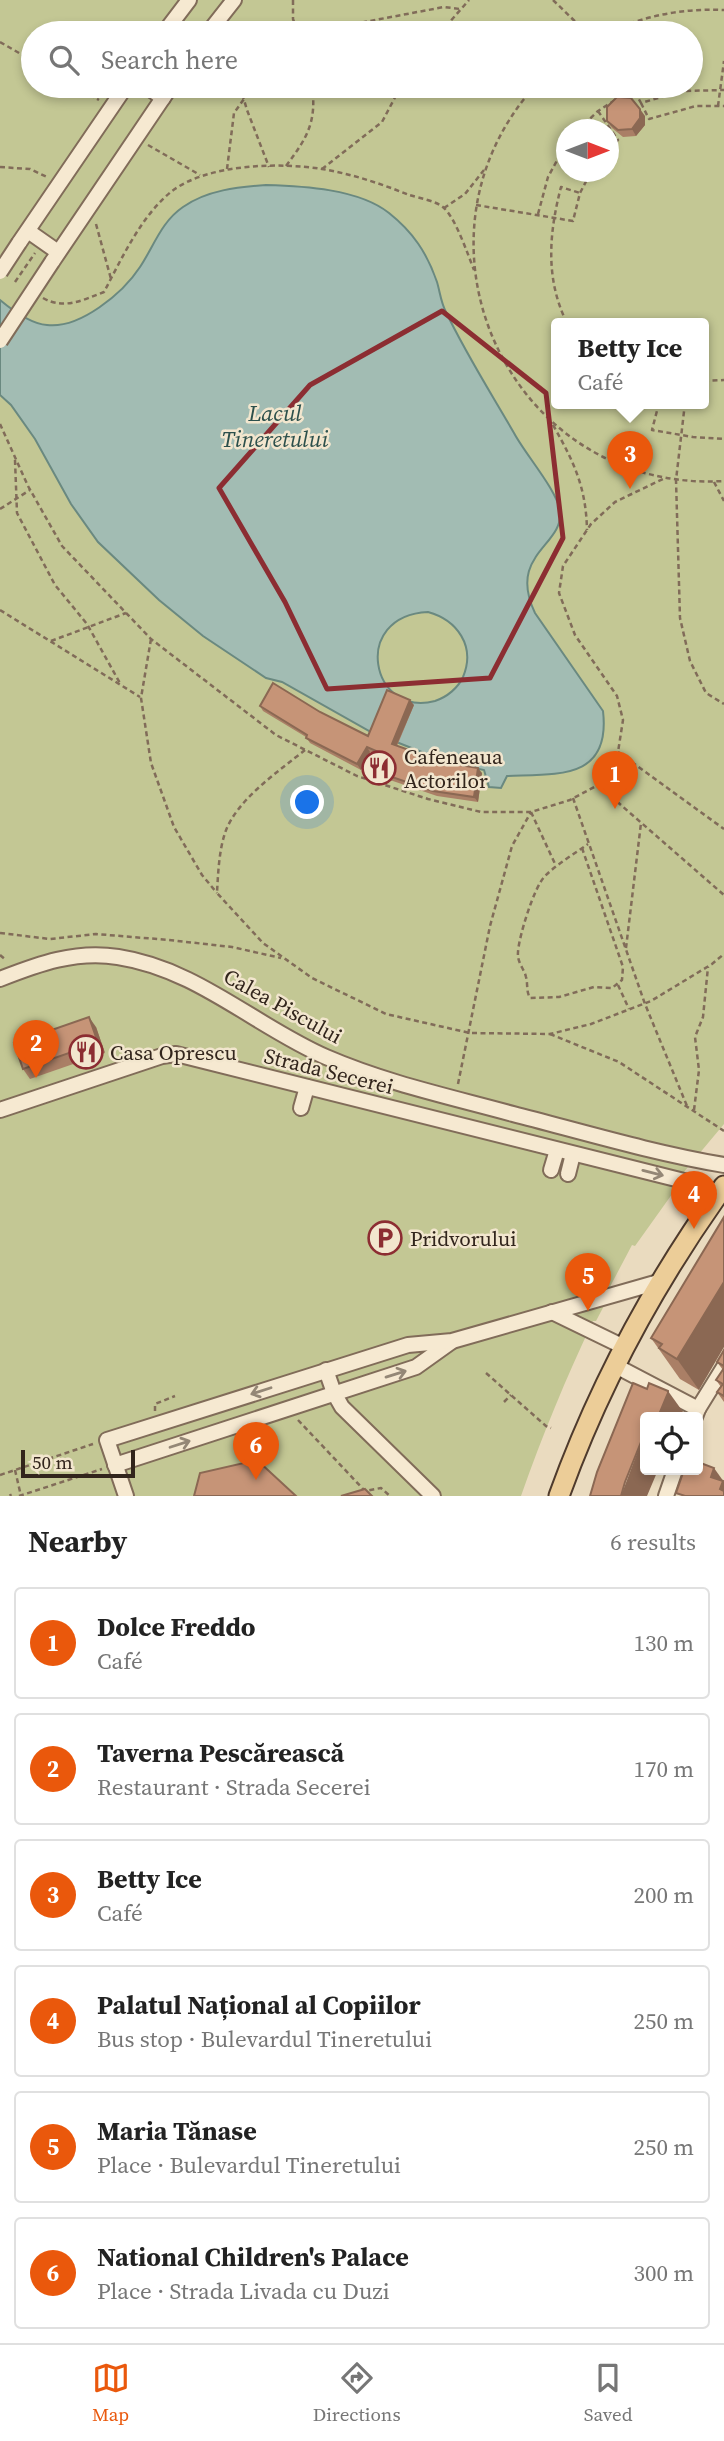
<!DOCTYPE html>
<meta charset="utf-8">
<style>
:root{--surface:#fff;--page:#f2f2f2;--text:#222;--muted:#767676;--line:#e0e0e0;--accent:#ea580c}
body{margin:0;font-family:"Source Serif 4",serif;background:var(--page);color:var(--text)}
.controls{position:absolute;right:21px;bottom:21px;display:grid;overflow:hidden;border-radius:7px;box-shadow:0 4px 10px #0003}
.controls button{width:63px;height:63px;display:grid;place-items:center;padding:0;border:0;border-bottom:2px solid var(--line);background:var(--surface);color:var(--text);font:35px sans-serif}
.compass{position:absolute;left:556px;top:119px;width:63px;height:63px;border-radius:50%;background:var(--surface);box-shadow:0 4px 10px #0003;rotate:90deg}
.scale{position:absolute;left:21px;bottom:18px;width:114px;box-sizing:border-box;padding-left:7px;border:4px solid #32251c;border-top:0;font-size:19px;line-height:24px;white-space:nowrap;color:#32251c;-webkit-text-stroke:5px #f2e6ce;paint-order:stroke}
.you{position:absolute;left:308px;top:803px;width:24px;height:24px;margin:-18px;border:5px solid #fff;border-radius:50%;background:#1a73e8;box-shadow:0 0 0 10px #1a73e833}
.badge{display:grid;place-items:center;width:46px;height:46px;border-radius:50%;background:var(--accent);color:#fff;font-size:23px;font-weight:700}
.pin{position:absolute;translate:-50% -58px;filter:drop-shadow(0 2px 4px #0008)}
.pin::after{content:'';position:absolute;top:37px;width:24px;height:21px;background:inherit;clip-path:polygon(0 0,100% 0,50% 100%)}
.popup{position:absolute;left:551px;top:318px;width:158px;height:91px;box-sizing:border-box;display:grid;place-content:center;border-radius:7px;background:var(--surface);filter:drop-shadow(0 2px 5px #0005);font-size:23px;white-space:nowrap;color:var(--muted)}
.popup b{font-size:26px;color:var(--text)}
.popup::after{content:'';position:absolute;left:50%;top:100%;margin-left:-14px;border:14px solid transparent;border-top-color:var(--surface)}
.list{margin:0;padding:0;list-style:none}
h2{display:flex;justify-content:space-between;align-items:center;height:91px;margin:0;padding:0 28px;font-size:30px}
h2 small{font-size:23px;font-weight:400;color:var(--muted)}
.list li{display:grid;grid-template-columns:46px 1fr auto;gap:21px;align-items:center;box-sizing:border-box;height:112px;margin:0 14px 14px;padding:0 14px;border:2px solid var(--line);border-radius:7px}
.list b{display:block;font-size:26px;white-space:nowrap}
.list p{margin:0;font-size:23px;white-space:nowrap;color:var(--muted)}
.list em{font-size:23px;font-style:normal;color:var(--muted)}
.icon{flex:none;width:38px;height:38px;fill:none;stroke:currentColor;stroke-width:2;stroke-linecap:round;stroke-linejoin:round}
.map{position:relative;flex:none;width:724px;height:1496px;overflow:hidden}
.search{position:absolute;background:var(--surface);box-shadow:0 4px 10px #0003;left:21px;right:21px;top:21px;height:77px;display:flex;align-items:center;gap:18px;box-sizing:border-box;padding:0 24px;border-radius:38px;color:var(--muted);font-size:26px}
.sheet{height:847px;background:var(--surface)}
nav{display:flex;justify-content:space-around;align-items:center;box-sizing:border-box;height:98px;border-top:2px solid var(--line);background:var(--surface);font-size:19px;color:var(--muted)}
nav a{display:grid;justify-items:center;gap:4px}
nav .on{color:var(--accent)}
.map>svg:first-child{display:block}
</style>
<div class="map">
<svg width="724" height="1496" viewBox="0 0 724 1496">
<rect width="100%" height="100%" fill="#eadbbf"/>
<!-- green -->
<path fill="#c3c794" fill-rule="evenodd" d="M0,0H724V1124L673,1185L675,1190L635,1246L632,1245L603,1300H607L596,1321H593C566,1378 542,1436 521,1496H0ZM33,33H691V86H33ZM566,130H608V172H566ZM556,323H704V403H556Z"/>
<!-- water -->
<path fill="#a2bcb3" stroke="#6a8980" stroke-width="2" fill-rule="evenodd" d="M266,185C303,186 359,189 389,213C413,232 427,253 437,282C440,292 441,303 446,312C466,354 491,393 514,433C525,454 557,490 560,511C564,546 507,554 535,613L603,711C611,780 558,774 507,776L501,788L489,787L484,770L447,762L371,732L282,682L266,678L203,636L159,600L98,542L71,504L35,439L11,405L0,395V300C12,310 31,324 47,325C80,329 123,293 140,267C154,246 161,222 183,207C207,190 238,187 266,185ZM428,612C457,620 476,646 463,677C458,688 447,697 435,701C371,718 350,616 428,612Z"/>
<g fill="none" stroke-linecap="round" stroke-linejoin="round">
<defs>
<g id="minor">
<path d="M164,33L189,0"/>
<path d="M208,33L234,0"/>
<path d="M146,86L163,98"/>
<path d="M28,231L58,252"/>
<path d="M19,243L126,86"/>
<path d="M52,262L171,86"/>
<path d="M0,979C38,964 76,950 118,957C197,969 255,1026 326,1057C386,1083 451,1097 513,1114C583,1132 653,1153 724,1165"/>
<path d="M301,1108L307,1087"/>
<path d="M0,1110L162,1056L176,1054L692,1183L719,1194"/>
<path d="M551,1170L557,1150"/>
<path d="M568,1174L573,1154"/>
<path d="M552,1312L624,1347"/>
<path d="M614,1365L698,1409L695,1417"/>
<path d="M326,1370L334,1393L342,1407L433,1496"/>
<path d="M698,1409L724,1367"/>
<path d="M115,1465L416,1367L451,1342"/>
<path d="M126,1496L107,1440L408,1345L452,1341L662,1281"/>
<path d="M666,1496L675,1470"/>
</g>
<path id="major" d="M559,1496C599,1385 655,1282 724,1186"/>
</defs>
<!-- minor casing -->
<use href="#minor" stroke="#816c59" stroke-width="18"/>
<!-- major casing -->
<use href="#major" stroke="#4f3b2d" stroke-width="23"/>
<!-- path -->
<g stroke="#816c59" stroke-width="2.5" stroke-dasharray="5 3.5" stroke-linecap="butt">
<path d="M293,0V19L298,33"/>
<path d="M553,0L587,33"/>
<path d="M321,33L338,27L444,7L460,9"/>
<path d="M440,33L469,0"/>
<path d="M606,33C643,16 683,8 724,10"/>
<path d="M0,42L33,61"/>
<path d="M75,86L99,100"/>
<path d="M240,86L247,110L269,167"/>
<path d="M535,86C394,243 512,494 724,481"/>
<path d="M618,86L623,95L633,89L641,103L682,91L724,90"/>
<path d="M641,103L649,119L696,106H724"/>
<path d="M718,106L724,61"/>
<path d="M598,111L618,140L608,149"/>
<path d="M578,130L598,111L623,95"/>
<path d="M148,145L200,175"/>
<path d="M286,166C307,138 317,122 312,86"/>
<path d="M0,167L30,169L47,177"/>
<path d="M227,169L234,113L244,99"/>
<path d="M322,169L382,122L401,86"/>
<path d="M476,205L573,221L580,193L591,172"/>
<path d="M444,208L465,194L484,170"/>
<path d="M538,214L548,177L566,144"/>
<path d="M96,224L111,279"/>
<path d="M15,282L35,253"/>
<path d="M43,298C64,310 83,300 104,292C122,258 141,216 172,191C208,164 279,162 322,169C352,174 382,184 409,195C419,198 437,201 444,208C456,219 468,255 474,270"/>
<path d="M567,323C545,279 549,233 561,187L580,193"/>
<path d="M704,381L724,380"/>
<path d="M659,403L652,430L693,437L724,439"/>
<path d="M681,403L704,404L707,381"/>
<path d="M685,403L676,480L680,618L690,661L706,693L724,704"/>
<path d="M0,424L28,486L62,546L151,639L276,735L357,776L428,799L481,812H531L570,800L598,785L618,752L623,720L617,696L575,635L559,593L563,566L591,524L615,502L665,478"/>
<path d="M553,425C574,462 586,487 587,530"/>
<path d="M15,460L17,513L55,585L87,624L121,685"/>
<path d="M714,482L724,501"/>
<path d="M0,509L30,490"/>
<path d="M0,610L140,697"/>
<path d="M151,639L141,698L151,763L174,827L202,875L217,893"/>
<path d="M51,641L126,613"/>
<path d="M305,750C279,771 236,800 225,833C219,851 218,874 217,893L263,943L312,978L386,1014L470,1033L550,1034L591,1024L651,1001L712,964L724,954"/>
<path d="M618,752L724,829"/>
<path d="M598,785L724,895"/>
<path d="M573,798L645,1004L687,1106"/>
<path d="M531,812L556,866"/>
<path d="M582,848L623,967L622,980L612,988L594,987L559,997L530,998C526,991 528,984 526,977C524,968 517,963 518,952C519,936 534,887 545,876C557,864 574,854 588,844"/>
<path d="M0,933L50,939L96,934L169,940L232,947L281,958"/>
<path d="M626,948L641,823"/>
<path d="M0,955L6,960"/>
<path d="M618,985L629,1009"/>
<path d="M550,1034L619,1062L724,1131"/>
<path d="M458,1084L490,926L512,846L531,812"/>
<path d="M694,1110L699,1070L695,1037L703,1017L708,967"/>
<path d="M486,1373L546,1426L551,1428"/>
<path d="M504,1402L511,1395"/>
<path d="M155,1411V1404L175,1396"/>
<path d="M298,1420L365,1491L381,1488L390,1496"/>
<path d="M15,1470L21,1496"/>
<path d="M0,1475L93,1444"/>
<path d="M10,1494L11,1496"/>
<path d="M19,1496L102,1469"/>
</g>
<!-- minor -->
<use href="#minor" stroke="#f6e9d1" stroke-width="14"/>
<!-- major -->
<use href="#major" stroke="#eccd98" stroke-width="19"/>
<defs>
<g id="minor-bridge">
<path d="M0,272L19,243"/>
<path d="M0,341L52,262"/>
</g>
</defs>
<!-- minor-bridge casing -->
<use href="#minor-bridge" stroke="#816c59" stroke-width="18" stroke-linecap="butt"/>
<!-- minor-bridge -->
<use href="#minor-bridge" stroke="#f6e9d1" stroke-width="14"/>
</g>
<!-- wall -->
<g fill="#aa7f66">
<path d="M645,116V125L636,136L623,137L612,128L607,121Z"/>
<path d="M414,705L397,746L442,762L482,773L478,802L437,796L387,779L383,774L389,760L370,752L361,770L310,743L306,737L263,711L260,706L320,712L368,736Z"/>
<path d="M96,1027L105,1053L30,1079L23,1069Z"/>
<path d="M724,1217L699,1390L680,1379L651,1338Z"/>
<path d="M724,1350V1402L717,1392L721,1387L716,1380L723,1370L717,1362Z"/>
</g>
<!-- shaded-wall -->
<g fill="#8b6853">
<path d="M640,109L645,116V125L636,136L632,129Z"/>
<path d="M410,700L414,705L395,749L392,744Z"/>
<path d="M367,747L370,752L361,770L357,764Z"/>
<path d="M478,768L482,773L478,802L474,797Z"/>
<path d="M89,1017L96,1027L105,1053L98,1043Z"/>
<path d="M724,1282V1347L699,1390L677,1359Z"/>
<path d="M668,1391L686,1416V1417H658Z"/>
<path d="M645,1432V1470H658L647,1496H621Z"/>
<path d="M714,1468L724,1482V1495L711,1477Z"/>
</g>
<!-- building -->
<g fill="#c69477" stroke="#8b6853" stroke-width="2">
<path d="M617,97L631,98L640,109V118L632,129L618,130L607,121V107Z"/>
<path d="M273,683L320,712L368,736L387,690L410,700L392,744L442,762L478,768L474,797L433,791L383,774L390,757L367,747L357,764L306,738L307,735L260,706Z"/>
<path d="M89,1017L98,1043L23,1069L14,1043Z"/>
<path d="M724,1217V1282L677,1359L659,1348L662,1344L651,1338Z"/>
<path d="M724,1350V1366L717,1362Z"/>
<path d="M724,1368V1396L717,1392L723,1384L716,1380Z"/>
<path d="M633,1383L647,1389L649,1383L668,1391V1393L658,1417H645V1432L625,1482L621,1496H590L597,1472Z"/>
<path d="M257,1460L296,1496H194L200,1473Z"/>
<path d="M698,1462L714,1468L711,1477L723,1481L720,1489L724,1491V1496H685L676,1493L684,1470H698Z"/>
<path d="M365,1489L372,1496H341Z"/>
</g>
<!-- one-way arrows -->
<defs><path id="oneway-shaft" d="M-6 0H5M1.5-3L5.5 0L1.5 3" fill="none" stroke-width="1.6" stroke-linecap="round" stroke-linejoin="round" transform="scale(1.75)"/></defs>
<g stroke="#948776">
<use href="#oneway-shaft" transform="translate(653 1173) rotate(14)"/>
<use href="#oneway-shaft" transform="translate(396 1374) rotate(-17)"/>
<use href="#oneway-shaft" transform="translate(261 1391) rotate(162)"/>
<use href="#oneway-shaft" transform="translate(180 1444) rotate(-18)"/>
</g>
<!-- marked area -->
<path fill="none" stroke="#8c2d32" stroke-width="5" stroke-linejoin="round" d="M442,311L546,393L563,538L490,678L327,689L285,602L219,488L310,385Z"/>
<!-- icons -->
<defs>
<symbol id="restaurant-ring" viewBox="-11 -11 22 22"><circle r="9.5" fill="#f2e6ce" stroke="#8c2d32" stroke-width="1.5"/><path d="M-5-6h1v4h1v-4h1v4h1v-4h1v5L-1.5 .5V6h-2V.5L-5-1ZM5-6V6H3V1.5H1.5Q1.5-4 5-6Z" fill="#8c2d32"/></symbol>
<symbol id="parking-ring" viewBox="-11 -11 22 22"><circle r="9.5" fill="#f2e6ce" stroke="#8c2d32" stroke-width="1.5"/><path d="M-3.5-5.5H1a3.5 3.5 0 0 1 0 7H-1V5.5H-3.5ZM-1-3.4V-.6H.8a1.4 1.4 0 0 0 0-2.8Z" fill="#8c2d32"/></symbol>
</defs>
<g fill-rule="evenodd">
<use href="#restaurant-ring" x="360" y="749" width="38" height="38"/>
<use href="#restaurant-ring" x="67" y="1033" width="38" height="38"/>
<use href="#parking-ring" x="366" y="1219" width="38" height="38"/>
</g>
<g text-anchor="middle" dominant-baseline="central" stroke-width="5" stroke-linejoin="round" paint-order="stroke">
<!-- poi labels -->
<g font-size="21" fill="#32251c" stroke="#f2e6ce" text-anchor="start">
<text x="404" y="756">Cafeneaua<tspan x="404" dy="24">Actorilor</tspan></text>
<text x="110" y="1052">Casa Oprescu</text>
<text x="410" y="1238">Pridvorului</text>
</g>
<!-- street labels -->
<g font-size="21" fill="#32251c" stroke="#f2e6ce">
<text transform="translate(283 1006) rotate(29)">Calea Piscului</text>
<text transform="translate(329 1071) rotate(14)">Strada Secerei</text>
</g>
<!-- water labels -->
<g font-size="23" font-style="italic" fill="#2c504c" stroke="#f2e6ce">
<text x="275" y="413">Lacul<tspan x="275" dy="26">Tineretului</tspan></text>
</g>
</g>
</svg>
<div class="controls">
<button><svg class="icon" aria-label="locate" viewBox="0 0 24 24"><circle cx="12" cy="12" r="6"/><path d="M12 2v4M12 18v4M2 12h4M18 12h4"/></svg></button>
</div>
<svg class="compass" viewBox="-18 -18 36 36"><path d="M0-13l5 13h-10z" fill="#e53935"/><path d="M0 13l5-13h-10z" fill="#767676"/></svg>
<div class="scale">50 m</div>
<div class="you"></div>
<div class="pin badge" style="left:615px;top:809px">1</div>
<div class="pin badge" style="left:36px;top:1078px">2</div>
<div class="pin badge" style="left:630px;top:489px">3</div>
<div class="popup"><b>Betty Ice</b>Café</div>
<div class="pin badge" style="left:694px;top:1229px">4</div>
<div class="pin badge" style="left:588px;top:1311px">5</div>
<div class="pin badge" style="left:256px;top:1480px">6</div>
<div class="search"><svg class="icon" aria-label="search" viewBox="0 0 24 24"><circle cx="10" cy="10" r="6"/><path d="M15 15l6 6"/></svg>Search here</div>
</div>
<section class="sheet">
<h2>Nearby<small>6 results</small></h2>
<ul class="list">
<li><span class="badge">1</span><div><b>Dolce Freddo</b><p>Café</p></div><em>130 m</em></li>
<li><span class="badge">2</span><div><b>Taverna Pescărească</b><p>Restaurant · Strada Secerei</p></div><em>170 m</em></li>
<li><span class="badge">3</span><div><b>Betty Ice</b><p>Café</p></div><em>200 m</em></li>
<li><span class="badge">4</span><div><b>Palatul Național al Copiilor</b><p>Bus stop · Bulevardul Tineretului</p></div><em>250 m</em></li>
<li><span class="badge">5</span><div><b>Maria Tănase</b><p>Place · Bulevardul Tineretului</p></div><em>250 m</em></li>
<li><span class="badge">6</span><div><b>National Children's Palace</b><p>Place · Strada Livada cu Duzi</p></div><em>300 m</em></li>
</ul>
</section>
<nav>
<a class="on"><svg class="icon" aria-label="map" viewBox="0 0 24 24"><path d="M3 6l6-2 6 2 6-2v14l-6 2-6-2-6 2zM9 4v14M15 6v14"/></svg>Map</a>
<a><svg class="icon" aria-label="directions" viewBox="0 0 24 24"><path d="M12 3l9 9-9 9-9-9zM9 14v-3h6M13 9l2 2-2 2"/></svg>Directions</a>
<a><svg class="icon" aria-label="saved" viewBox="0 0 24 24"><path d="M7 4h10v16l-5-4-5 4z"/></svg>Saved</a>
</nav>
